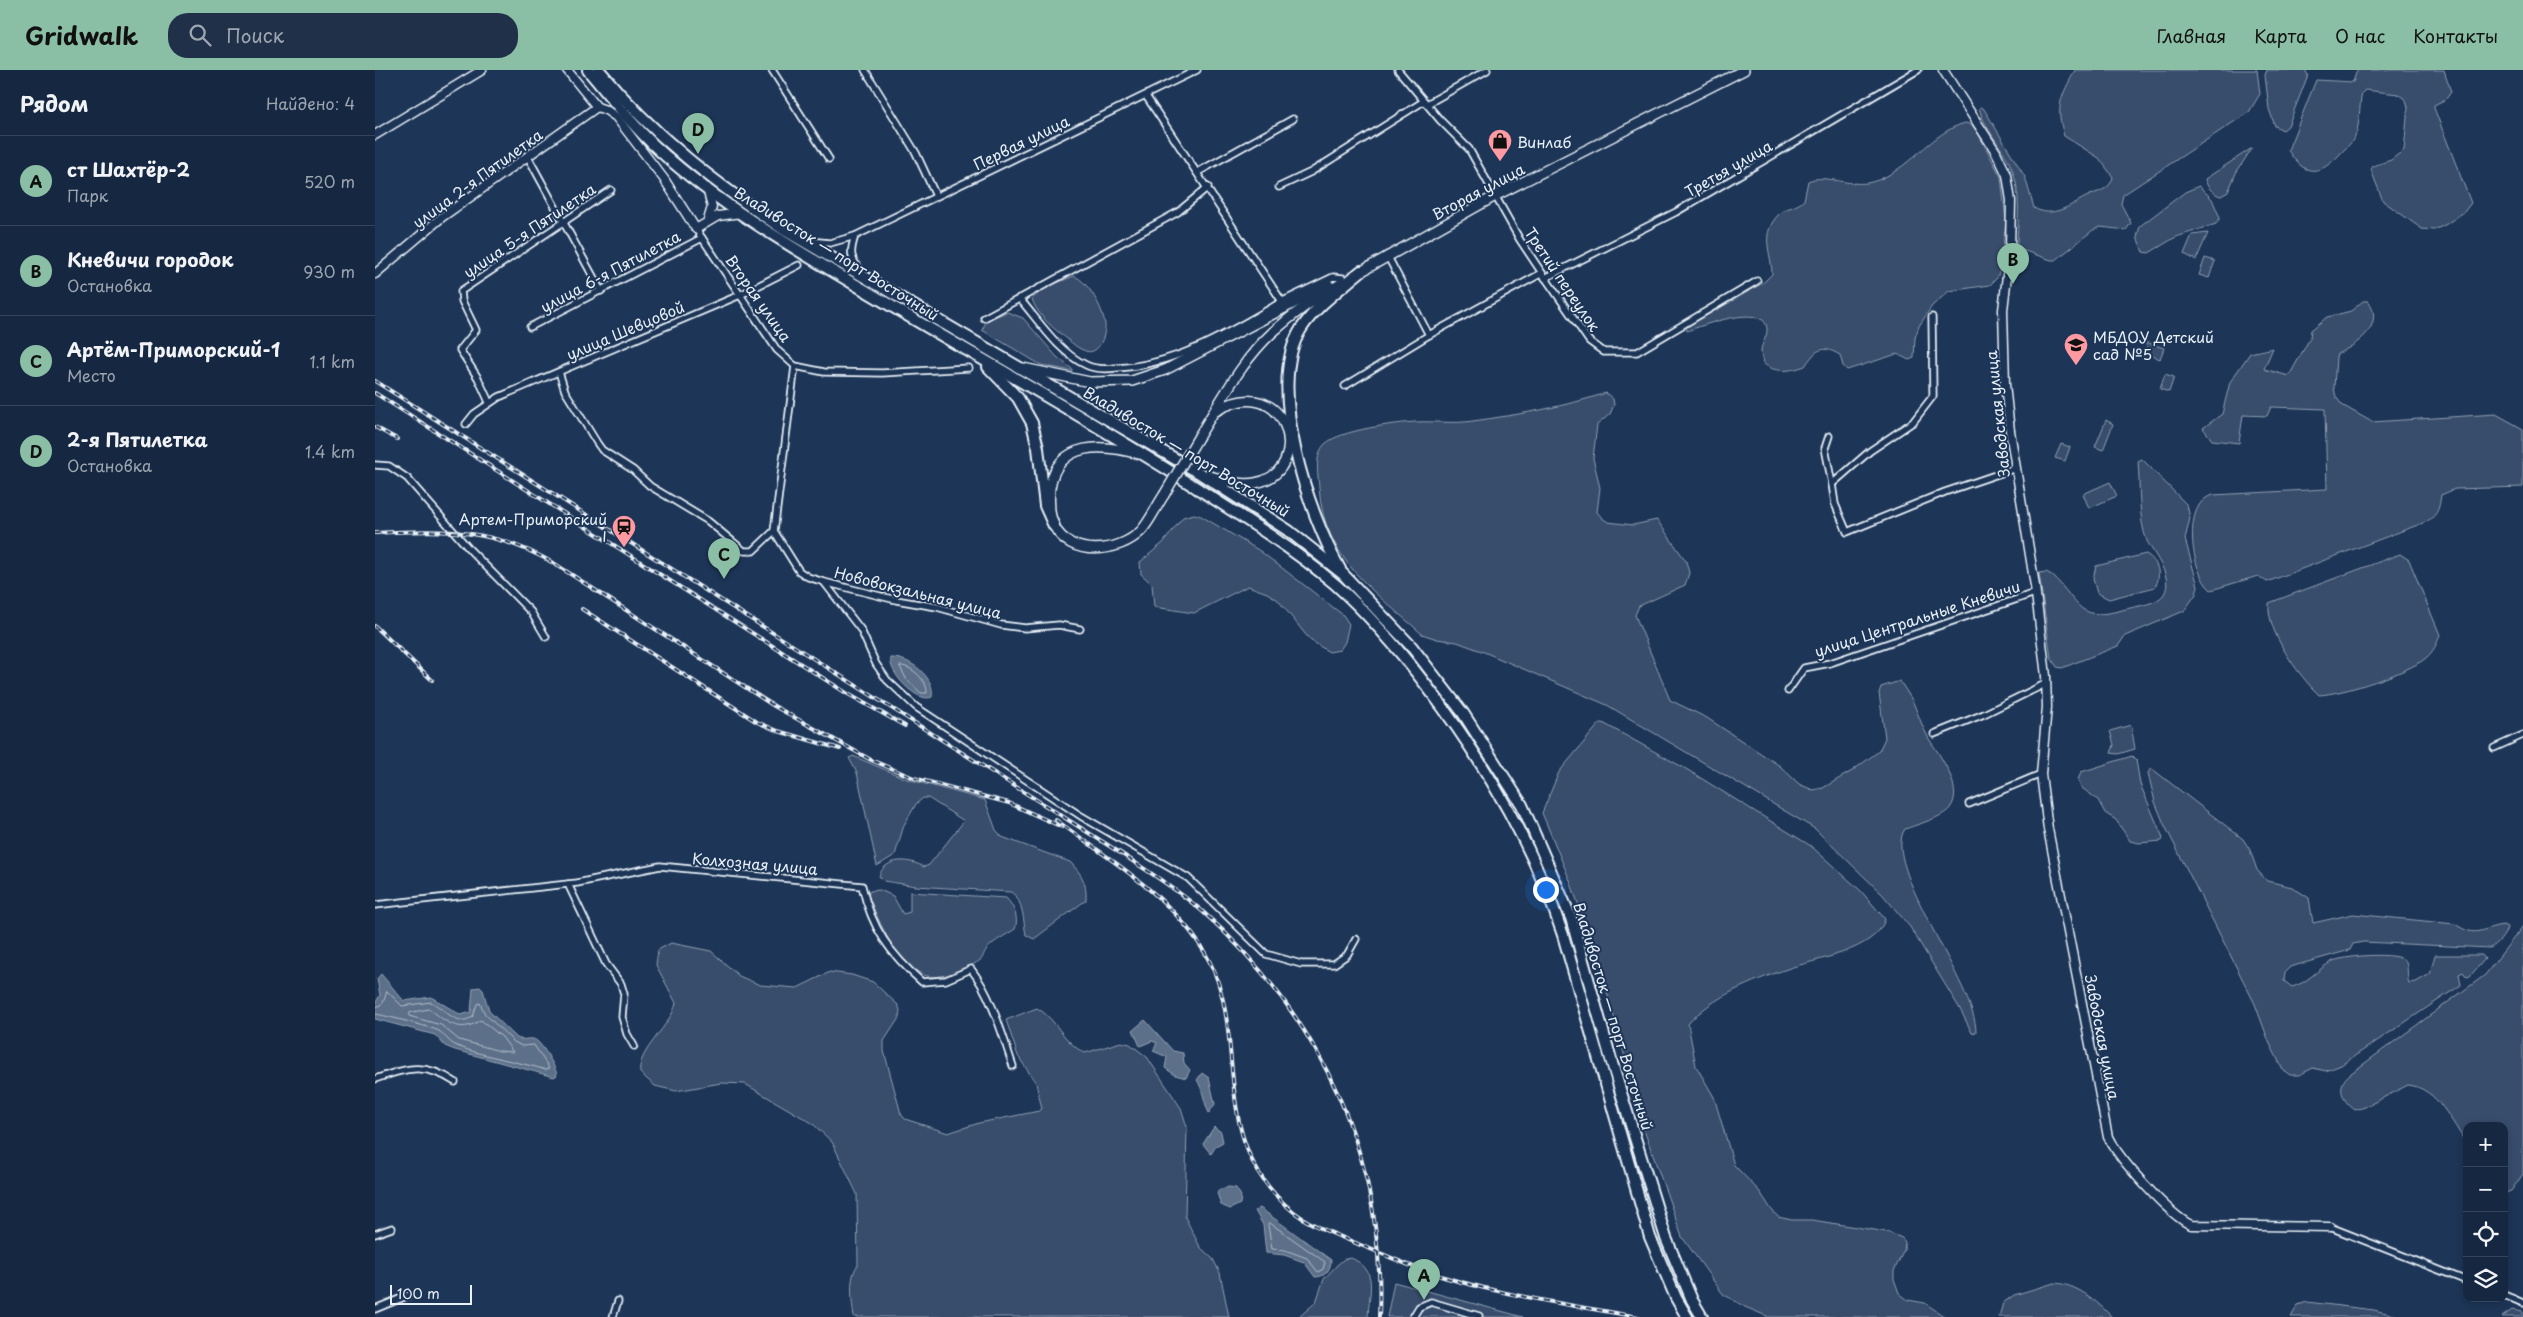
<!DOCTYPE html>
<html lang="ru">
<meta charset="utf-8">
<style>
:root{--surface:#162841;--page:#1f3048;--text:#f1f3f6;--muted:#9ea6b1;--line:#35445a;--accent:#8abfa5}
body{margin:0;font-family:"Playpen Sans",sans-serif;background:var(--page);color:var(--text)}
.controls{position:absolute;right:15px;bottom:15px;display:grid;overflow:hidden;border-radius:10px;box-shadow:0 2px 8px #0003}
.controls button{width:45px;height:45px;display:grid;place-items:center;padding:0;border:0;border-bottom:1px solid var(--line);background:var(--surface);color:var(--text);font:25px sans-serif}
.scale{position:absolute;left:15px;bottom:12px;width:82px;box-sizing:border-box;padding-left:5px;border:2px solid #e8f1f8;border-top:0;font-size:14px;line-height:18px;white-space:nowrap;color:#e8f1f8;-webkit-text-stroke:4px #1d3557;paint-order:stroke}
.you{position:absolute;left:1170px;top:819px;width:18px;height:18px;margin:-12px;border:4px solid #fff;border-radius:50%;background:#1a73e8;box-shadow:0 0 0 8px #1a73e833}
.badge{display:grid;place-items:center;width:32px;height:32px;border-radius:50%;background:var(--accent);color:#111;font-size:16px;font-weight:700}
.pin{position:absolute;translate:-50% -41px;filter:drop-shadow(0 1px 2px #0008)}
.pin::after{content:'';position:absolute;top:26px;width:18px;height:15px;background:inherit;clip-path:polygon(0 0,100% 0,50% 100%)}
.list{margin:0;padding:0;list-style:none}
h2{display:flex;justify-content:space-between;align-items:center;height:65px;margin:0;padding:0 20px;font-size:21px}
h2 small{font-size:16px;font-weight:400;color:var(--muted)}
.list li{display:grid;grid-template-columns:32px 1fr auto;gap:15px;align-items:center;box-sizing:border-box;height:90px;padding:0 20px;border-top:1px solid var(--line)}
.list b{display:block;font-size:19px;white-space:nowrap}
.list p{margin:0;font-size:16px;white-space:nowrap;color:var(--muted)}
.list em{font-size:16px;font-style:normal;color:var(--muted)}
.icon{flex:none;width:28px;height:28px;fill:none;stroke:currentColor;stroke-width:2;stroke-linecap:round;stroke-linejoin:round}
.map{position:relative;flex:none;width:2148px;height:1247px;overflow:hidden}
header{display:flex;align-items:center;gap:30px;box-sizing:border-box;height:70px;padding:0 25px;background:var(--accent);color:#111}
header strong{font-size:24px}
nav{display:flex;gap:28px;margin-inline-start:auto;font-size:18px}
.search{width:350px;height:45px;background:var(--page);display:flex;align-items:center;gap:12px;box-sizing:border-box;padding:0 18px;border-radius:20px;color:var(--muted);font-size:19px}
main{display:flex}
aside{flex:1;background:var(--surface)}
.map>svg:first-child{display:block}
</style>
<header>
<strong>Gridwalk</strong>
<div class="search"><svg class="icon" aria-label="search" viewBox="0 0 24 24"><circle cx="10" cy="10" r="6"/><path d="M15 15l6 6"/></svg>Поиск</div>
<nav><a>Главная</a><a>Карта</a><a>О нас</a><a>Контакты</a></nav>
</header>
<main>
<aside>
<h2>Рядом<small>Найдено: 4</small></h2>
<ul class="list">
<li><span class="badge">A</span><div><b>ст Шахтёр-2</b><p>Парк</p></div><em>520 m</em></li>
<li><span class="badge">B</span><div><b>Кневичи городок</b><p>Остановка</p></div><em>930 m</em></li>
<li><span class="badge">C</span><div><b>Артём-Приморский-1</b><p>Место</p></div><em>1.1 km</em></li>
<li><span class="badge">D</span><div><b>2-я Пятилетка</b><p>Остановка</p></div><em>1.4 km</em></li>
</ul>
</aside>
<div class="map">
<svg width="2148" height="1247" viewBox="0 0 2148 1247">
<rect width="100%" height="100%" fill="#1d3557"/>
<filter id="ink" filterUnits="userSpaceOnUse"><feTurbulence type="fractalNoise" baseFrequency=".02" numOctaves="2"/><feDisplacementMap in="SourceGraphic" scale="10" xChannelSelector="R" yChannelSelector="G"/><feConvolveMatrix kernelMatrix="1 2 1 2 8 2 1 2 1" color-interpolation-filters="sRGB"/></filter>
<g filter="url(#ink)">
<!-- green -->
<g fill="#374d6c" stroke="#909fb2">
<path d="M1700,0H1882L1885,24L1874,42L1748,125L1746,134L1756,153L1751,160L1725,157L1718,160L1681,190H1676L1644,179L1642,175C1643,147 1647,118 1634,92C1625,75 1609,57 1604,38L1606,37L1609,39L1650,107L1659,138C1678,149 1695,135 1711,127C1722,121 1735,121 1738,107L1724,88L1689,66C1680,34 1686,28 1700,0Z"/>
<path d="M1892,0H1930L1933,5L1913,56L1908,60L1900,56L1894,39L1890,5Z"/>
<path d="M1982,0H2069L2076,22L2071,29L2059,35V38L2096,133L2089,142L2070,155L2059,160L2047,159L2008,131L1996,100L1998,96L2016,90L2029,80L2033,37L2031,30L2023,24L1990,20L1987,23C1984,35 1985,57 1980,66C1977,73 1970,79 1965,84C1945,106 1929,107 1913,80L1941,10L1978,12Z"/>
<path d="M1590,53L1597,55L1604,65L1626,107L1631,150L1626,197L1622,208L1615,215L1574,221L1557,236L1544,256L1540,268L1539,288L1534,290L1522,284L1472,300L1468,296L1465,285C1446,274 1441,280 1430,296C1416,301 1400,304 1388,293C1387,289 1386,285 1386,281C1386,274 1393,266 1392,258C1389,232 1326,256 1312,261L1311,258L1315,255L1388,213L1397,204C1397,182 1383,165 1405,143C1412,137 1423,137 1429,130L1433,111C1450,103 1475,118 1497,112C1533,102 1556,62 1590,53Z"/>
<path d="M1877,78L1861,103L1853,122L1846,126C1839,125 1831,116 1830,109Z"/>
<path d="M1824,116L1837,129L1845,148L1841,154L1801,167L1774,183L1768,182L1762,167L1765,156L1810,122Z"/>
<path d="M1833,163L1821,190L1809,184L1817,165Z"/>
<path d="M1830,188L1840,191L1834,208L1824,205Z"/>
<path d="M699,206C714,212 728,239 730,254C731,266 723,288 708,280C700,277 693,269 686,264C675,256 661,242 657,229L670,218Z"/>
<path d="M1988,231H1993C2011,255 1982,275 1962,284L1961,287L1959,318L1961,327L1967,335L1997,352L2121,344L2148,359V417L2080,419L2066,425C2064,440 2062,447 2048,453L1892,512L1883,506L1836,520C1816,504 1806,432 1838,425L1952,419L1950,339L1896,337L1892,346L1868,345L1864,373L1837,370L1828,358L1847,344L1855,312L1875,283L1898,278L1889,299L1914,306L1935,268L1936,260L1952,247L1976,241Z"/>
<path d="M632,242L648,248L682,287L697,299V301L666,295L607,260L612,250Z"/>
<path d="M1770,272L1789,278L1785,289L1775,285Z"/>
<path d="M1790,304L1799,307L1794,322L1785,319Z"/>
<path d="M1231,323L1238,329L1239,335L1235,344L1222,355L1218,388L1225,418L1222,442L1227,448L1233,452L1258,455L1282,450L1311,491L1314,503L1310,515L1264,536L1260,545L1295,630L1332,648L1405,696L1424,714L1438,720L1448,718L1477,701L1504,681L1510,668L1504,623L1506,617L1525,611C1529,617 1533,624 1537,630C1543,643 1547,657 1554,669C1564,684 1590,719 1575,738C1569,747 1541,755 1530,759C1505,794 1602,917 1601,962L1597,963L1585,939L1535,857L1508,825L1440,759L1232,635L1109,582L1082,572L1062,569L1047,564C999,521 949,489 944,418C943,404 939,385 950,374C965,360 1021,353 1041,352C1060,351 1080,354 1098,351C1142,345 1189,337 1231,323Z"/>
<path d="M1731,350L1738,354L1728,380L1720,377Z"/>
<path d="M1686,374L1695,377L1690,391L1680,388Z"/>
<path d="M1767,389L1812,435L1815,448L1810,469L1823,516L1821,524L1809,541L1750,566L1743,576L1687,598L1682,597L1676,588L1664,503L1671,502L1677,505C1707,535 1702,553 1751,539C1762,536 1783,534 1789,524C1799,507 1779,485 1772,471C1763,450 1765,414 1763,391Z"/>
<path d="M1735,412L1742,426L1714,438L1708,424Z"/>
<path d="M819,444L826,446L885,481L968,545L974,554L970,572L965,580L954,582L935,570L903,530L892,523L873,516L819,543L779,537L777,514L766,504L765,492L788,473L808,447Z"/>
<path d="M1771,484C1783,491 1787,505 1780,517L1734,529L1722,523L1718,509L1721,496Z"/>
<path d="M2025,484L2034,490L2065,565C2062,574 2058,582 2051,588C2033,603 1967,624 1944,625C1924,606 1891,561 1894,533Z"/>
<path d="M1225,653H1228L1311,699L1436,776L1486,821L1510,849C1501,881 1440,889 1412,899C1378,911 1336,927 1313,954L1321,996L1339,1027L1359,1095L1385,1122L1396,1139L1403,1147L1417,1150H1437L1512,1162L1527,1168L1530,1172L1529,1180L1519,1201V1209L1524,1223L1533,1230L1550,1233L1570,1247H1394L1370,1237L1348,1224L1307,1167L1263,1043L1245,967L1221,884L1194,808L1167,743L1184,702Z"/>
<path d="M1756,655L1760,679L1743,684L1736,683L1739,675L1735,661Z"/>
<path d="M478,686L532,709L610,730L621,760L627,767L695,792C707,804 712,813 711,830L659,869L651,865C648,850 649,831 636,822L541,816L509,811L504,806C511,786 535,789 549,797L554,795L589,751L553,728H548L541,734L529,755L520,785L502,796L482,703L474,688Z"/>
<path d="M1757,686L1761,690L1765,714L1788,768L1787,771L1764,773L1755,771L1741,750L1730,743L1723,730L1707,718L1703,710L1706,702Z"/>
<path d="M1776,698L1868,769L1875,780L1882,800L1892,811L1917,817L1934,828L1938,853L1978,844L2080,854C2102,869 2106,858 2128,855L2132,857C2131,865 2122,875 2115,878L1988,872L1978,874L1975,880L1915,897L1910,902L1909,911L1917,917C1932,913 1942,900 1956,892C1966,886 2023,881 2030,891C2034,896 2031,906 2034,913L2041,912L2055,904L2060,885H2107L2110,889L2095,906L2092,907L2088,902L2084,904L2086,915L1966,995L1951,1001L1938,998L1924,1005H1915L1908,1000L1894,972L1880,934L1790,756L1780,732L1773,703Z"/>
<path d="M505,820L518,826L528,844L535,842V822L631,828C639,836 644,848 640,859C630,866 620,870 612,879C608,883 609,888 604,891C592,899 564,911 549,905C519,891 505,853 493,825L495,821Z"/>
<path d="M2148,856V1104L2136,1121L2130,1123L2129,1056H2092V1074C2077,1053 2063,1018 2033,1015L1990,1037L1980,1040C1966,1030 1961,1015 1975,1004L2110,905Z"/>
<path d="M296,873L336,881L364,906L385,915L422,918L455,902L477,905L498,912L523,935L525,940L524,948L509,971V981L526,1044L530,1049L573,1063L604,1053L664,1041L667,1039L661,1013L643,986L631,950L662,938C682,949 688,973 710,983L746,972L755,974L772,987L806,1038L812,1057L810,1147L825,1177L838,1189L845,1203L854,1247H479C477,1232 473,1207 483,1195L482,1124L457,1072L437,1053L370,1014L346,1013L301,1021L280,1016L265,1003C261,982 296,956 301,933L281,895L283,880Z"/>
<path d="M976,1188C1004,1200 994,1221 993,1247H924L941,1232L949,1209L962,1195L969,1189Z"/>
<path d="M1019,1212L1148,1247H1012Z"/>
<path d="M1679,1213C1702,1214 1722,1231 1737,1247H1624L1628,1233L1639,1225Z"/>
<path d="M1932,1232L1999,1240L2028,1247H1916L1923,1235Z"/>
<path d="M2137,1240L2148,1242V1247H2127Z"/>
</g>
<!-- water -->
<g fill="#5d7089" stroke="#95a4b5">
<path d="M516,588C534,587 561,607 557,627C542,634 512,601 516,588Z"/>
<path d="M6,904L29,931L56,927L86,945L96,942L98,918L105,917L108,920L114,941L142,968C149,971 151,968 158,969C166,970 181,998 182,1005L179,1007L80,980L70,976L60,965L0,949V934L5,925L2,909Z"/>
<path d="M770,950L798,981L808,983L809,993L815,1000L811,1008L800,1005L790,998L792,987L778,981L782,973L777,971L765,976L758,960Z"/>
<path d="M827,1003L834,1008L840,1034L834,1043C829,1033 828,1019 822,1010Z"/>
<path d="M839,1057L846,1062L848,1072L841,1076L836,1084L828,1074Z"/>
<path d="M854,1117L861,1118L866,1126L865,1134L855,1139L846,1135L842,1123L845,1119Z"/>
<path d="M885,1138L956,1190C956,1199 951,1207 940,1207L929,1192L909,1185L891,1183L888,1155L880,1141Z"/>
</g>
<g fill="none" stroke-linecap="round" stroke-linejoin="round">
<!-- shore -->
<g stroke="#b0bdcc" stroke-width="1">
<path d="M525,596C536,595 553,611 552,623H546L532,610Z"/>
<path d="M0,938L8,933L12,921L27,936L56,932C69,938 83,959 98,946L102,934L105,933L110,944L139,972L147,976L159,975L174,998L171,1000C142,991 110,987 82,976C73,972 71,966 64,961C56,957 9,945 0,944"/>
<path d="M55,939C66,948 80,961 96,955C100,954 103,951 106,950L127,967L138,982L125,981L84,970L66,955L34,946L35,943Z"/>
<path d="M895,1153L950,1192L948,1199L943,1202L932,1188L910,1180L897,1179L893,1155Z"/>
</g>
<defs>
<g id="street">
<path d="M397,0L454,89"/>
<path d="M490,0L541,83L561,126"/>
<path d="M1023,0L1065,50L1094,79L1145,170L1167,203L1214,271L1229,282H1262L1382,211"/>
<path d="M771,26L906,230L908,231L958,207L968,208"/>
<path d="M1052,34L1112,0"/>
<path d="M153,87L226,221"/>
<path d="M823,102L918,49"/>
<path d="M904,117L936,102L1049,31"/>
<path d="M321,159L402,280L420,296L449,302L507,303L594,298"/>
<path d="M480,166C475,181 474,189 487,201"/>
<path d="M434,171L455,173L480,166L822,0"/>
<path d="M1012,185L1054,265"/>
<path d="M1170,208L1301,142L1543,0"/>
<path d="M644,228C664,251 683,282 711,295C719,299 732,299 741,298C803,295 856,261 908,231"/>
<path d="M1557,247L1558,326L1538,352L1495,381L1457,414L1460,434L1472,462L1570,422L1641,398"/>
<path d="M609,248L803,142L833,117"/>
<path d="M155,257L327,168"/>
<path d="M420,296L399,461L424,501L433,507L449,512L521,530L562,537L626,555L650,558L684,555L705,559"/>
<path d="M184,302L190,321L222,373L227,380L258,400L275,416L333,451L369,481H378L399,461"/>
<path d="M970,316L1054,265L1167,203"/>
<path d="M114,332L103,308L85,280L101,260L87,231L86,221L236,120"/>
<path d="M91,354L99,344L124,327L365,225L424,195"/>
<path d="M1454,366L1450,378L1457,414"/>
<path d="M0,395L14,396L32,408L95,480L156,542L171,567"/>
<path d="M449,512L486,560L501,594L512,610L541,637L706,746L813,808L891,884L926,894H959L972,885L981,869"/>
<path d="M1413,621L1429,598L1455,593L1660,523"/>
<path d="M1559,664L1609,644L1672,613"/>
<path d="M2119,678L2148,665"/>
<path d="M1594,734L1666,704"/>
<path d="M193,814L231,894L246,914L249,924L247,947L252,964L259,976"/>
<path d="M0,835L202,813L285,796L487,816C497,859 515,884 547,912L571,910L596,899C617,926 627,964 638,996"/>
<path d="M0,1009C33,998 49,992 80,1012"/>
<path d="M1955,1157L2092,1211"/>
<path d="M0,1164L17,1158"/>
<path d="M2129,1225L2148,1233"/>
<path d="M0,1239L34,1225"/>
<path d="M238,1247L243,1231"/>
<path d="M1038,1247L1044,1237L1056,1232L1104,1246"/>
</g>
<g id="secondary">
<path d="M192,0L222,37"/>
<path d="M1568,0L1621,82L1632,105L1636,131L1635,179L1628,240L1630,314L1635,361L1660,516L1671,606L1672,637L1666,704L1673,759L1733,1067C1744,1089 1794,1145 1816,1155L1955,1157"/>
<path d="M222,37L231,40L241,47L289,109L321,159L343,146L366,143"/>
<path d="M0,65L107,0"/>
<path d="M332,118L337,137L333,150"/>
<path d="M0,204L67,147L222,37"/>
</g>
<g id="primary">
<path d="M980,205L1122,125L1369,0"/>
<path d="M648,298L715,312L757,311L790,300L954,215"/>
<path d="M824,366C846,331 867,290 898,262C919,243 942,227 967,213"/>
<path d="M764,384C729,374 682,370 675,418C674,430 674,445 679,456C695,488 744,483 766,461C775,451 781,437 789,425"/>
<path d="M831,405C847,409 863,416 880,413C941,402 913,298 841,341"/>
</g>
<g id="highway">
<path d="M213,0C236,28 258,56 284,80C353,143 438,189 518,237C618,296 719,352 817,415C866,446 916,477 960,514C995,545 1026,582 1054,619C1111,694 1158,775 1188,865L1275,1167L1301,1228L1312,1247"/>
<path d="M224,0C279,67 340,113 411,161L826,404L914,461L968,504L1037,577L1088,643L1147,735L1196,848L1239,1000L1291,1168L1317,1230L1327,1247"/>
<path d="M613,297L643,328L657,353L663,378L670,436L679,456"/>
<path d="M965,499C934,445 890,316 926,259C941,236 965,219 986,201"/>
</g>
</defs>
<!-- street casing -->
<use href="#street" stroke="#e8f1f8" stroke-width="9"/>
<!-- secondary casing -->
<use href="#secondary" stroke="#e8f1f8" stroke-width="11"/>
<!-- primary casing -->
<use href="#primary" stroke="#e8f1f8" stroke-width="12"/>
<!-- highway casing -->
<use href="#highway" stroke="#e8f1f8" stroke-width="14"/>
<!-- street -->
<use href="#street" stroke="#1d3557" stroke-width="5.5"/>
<!-- secondary -->
<use href="#secondary" stroke="#1d3557" stroke-width="8"/>
<!-- primary -->
<use href="#primary" stroke="#1d3557" stroke-width="9"/>
<!-- highway -->
<use href="#highway" stroke="#1d3557" stroke-width="10"/>
<defs>
<g id="rail">
<path d="M0,311L747,784C774,802 802,819 827,841C946,947 1011,1087 1004,1247"/>
<path d="M0,323L473,624L530,656"/>
<path d="M0,357L22,369"/>
<path d="M0,463C71,460 116,457 180,494L399,636L496,690L539,708L634,733L687,757"/>
<path d="M207,539L382,652L403,661L465,679"/>
<path d="M0,556L57,610"/>
<path d="M681,750C739,793 820,840 843,912C865,979 846,1057 893,1116C921,1152 948,1159 988,1176C1008,1184 1027,1193 1047,1200C1116,1224 1191,1234 1263,1247"/>
</g>
</defs>
<!-- rail casing -->
<use href="#rail" stroke="#e8f1f8" stroke-width="4"/>
<!-- rail -->
<use href="#rail" stroke="#1d3557" stroke-width="2" stroke-dasharray="5.5" stroke-linecap="butt"/>
<defs>
<path id="primary-bridge" d="M789,425L824,366"/>
</defs>
<!-- primary-bridge casing -->
<use href="#primary-bridge" stroke="#e8f1f8" stroke-width="12" stroke-linecap="butt"/>
<!-- primary-bridge -->
<use href="#primary-bridge" stroke="#1d3557" stroke-width="9"/>
</g>
</g>
<!-- icons -->
<defs>
<symbol id="shop-pin" viewBox="-11 -11 22 30"><path d="M0 17L-7.5 6A9.5 9.5 0 1 1 7.5 6Z" fill="#ff9aa2" stroke="#1d3557"/><path d="M-5-2.5h2.3a2.7 3.5 0 0 1 5.4 0H5L5.5 6h-11ZM-1.5-2.5h3a1.5 2.3 0 0 0-3 0Z" fill="#111"/></symbol>
<symbol id="school-pin" viewBox="-11 -11 22 30"><path d="M0 17L-7.5 6A9.5 9.5 0 1 1 7.5 6Z" fill="#ff9aa2" stroke="#1d3557"/><path d="M0-5L7-2L0 1L-7-2ZM-4 1L0 2.5L4 1V4Q0 6-4 4Z" fill="#111"/></symbol>
<symbol id="station-pin" viewBox="-11 -11 22 30"><path d="M0 17L-7.5 6A9.5 9.5 0 1 1 7.5 6Z" fill="#ff9aa2" stroke="#1d3557"/><path d="M-3-6H3Q5-6 5-4V2Q5 4 3 4L4.5 6H3L1.5 4h-3L-3 6H-4.5L-3 4Q-5 4-5 2V-4Q-5-6-3-6ZM-3.5-4v3h7v-3ZM-3.5 1v1.5H-2V1ZM2 1v1.5H3.5V1Z" fill="#111"/></symbol>
</defs>
<g fill-rule="evenodd">
<use href="#shop-pin" x="1111" y="57" width="28" height="38"/>
<use href="#school-pin" x="1687" y="261" width="28" height="38"/>
<use href="#station-pin" x="235" y="443" width="28" height="38"/>
</g>
<g text-anchor="middle" dominant-baseline="central" stroke-width="4" stroke-linejoin="round" paint-order="stroke">
<!-- poi labels -->
<g font-size="15" fill="#e8f1f8" stroke="#1d3557" text-anchor="start">
<text x="1142" y="71">Винлаб</text>
<text x="1718" y="266">МБДОУ Детский<tspan x="1718" dy="17">сад №5</tspan></text>
<text x="232" y="448" text-anchor="end">Артем-Приморский<tspan x="232" dy="17">I</tspan></text>
</g>
<!-- street labels -->
<g font-size="15" fill="#e8f1f8" stroke="#1d3557">
<text transform="translate(646 72) rotate(-26)">Первая улица</text>
<text transform="translate(1353 98) rotate(-30)">Третья улица</text>
<text transform="translate(102 108) rotate(-36)">улица 2-я Пятилетка</text>
<text transform="translate(1103 121) rotate(-28)">Вторая улица</text>
<text transform="translate(154 160) rotate(-34)">улица 5-я Пятилетка</text>
<text transform="translate(462 183) rotate(32)">Владивосток — порт Восточный</text>
<text transform="translate(235 201) rotate(-28)">улица 6-я Пятилетка</text>
<text transform="translate(1188 209) rotate(56)">Третий переулок</text>
<text transform="translate(384 228) rotate(55)">Вторая улица</text>
<text transform="translate(250 260) rotate(-23)">улица Шевцовой</text>
<text transform="translate(1622 344) rotate(-96)">Заводская улица</text>
<text transform="translate(812 381) rotate(31)">Владивосток — порт Восточный</text>
<text transform="translate(543 522) rotate(14)">Нововокзальная улица</text>
<text transform="translate(1542 548) rotate(-18)">улица Центральные Кневичи</text>
<text transform="translate(380 793) rotate(5)">Колхозная улица</text>
<text transform="translate(1239 946) rotate(73)">Владивосток — порт Восточный</text>
<text transform="translate(1728 967) rotate(79)">Заводская улица</text>
</g>
</g>
</svg>
<div class="controls">
<button>+</button>
<button>−</button>
<button><svg class="icon" aria-label="locate" viewBox="0 0 24 24"><circle cx="12" cy="12" r="6"/><path d="M12 2v4M12 18v4M2 12h4M18 12h4"/></svg></button>
<button><svg class="icon" aria-label="layers" viewBox="0 0 24 24"><path d="M12 4l9 5-9 5-9-5zM3 14l9 5 9-5"/></svg></button>
</div>
<div class="scale">100 m</div>
<div class="you"></div>
<div class="pin badge" style="left:1049px;top:1230px">A</div>
<div class="pin badge" style="left:1638px;top:214px">B</div>
<div class="pin badge" style="left:349px;top:509px">C</div>
<div class="pin badge" style="left:323px;top:84px">D</div>
</div>
</main>
